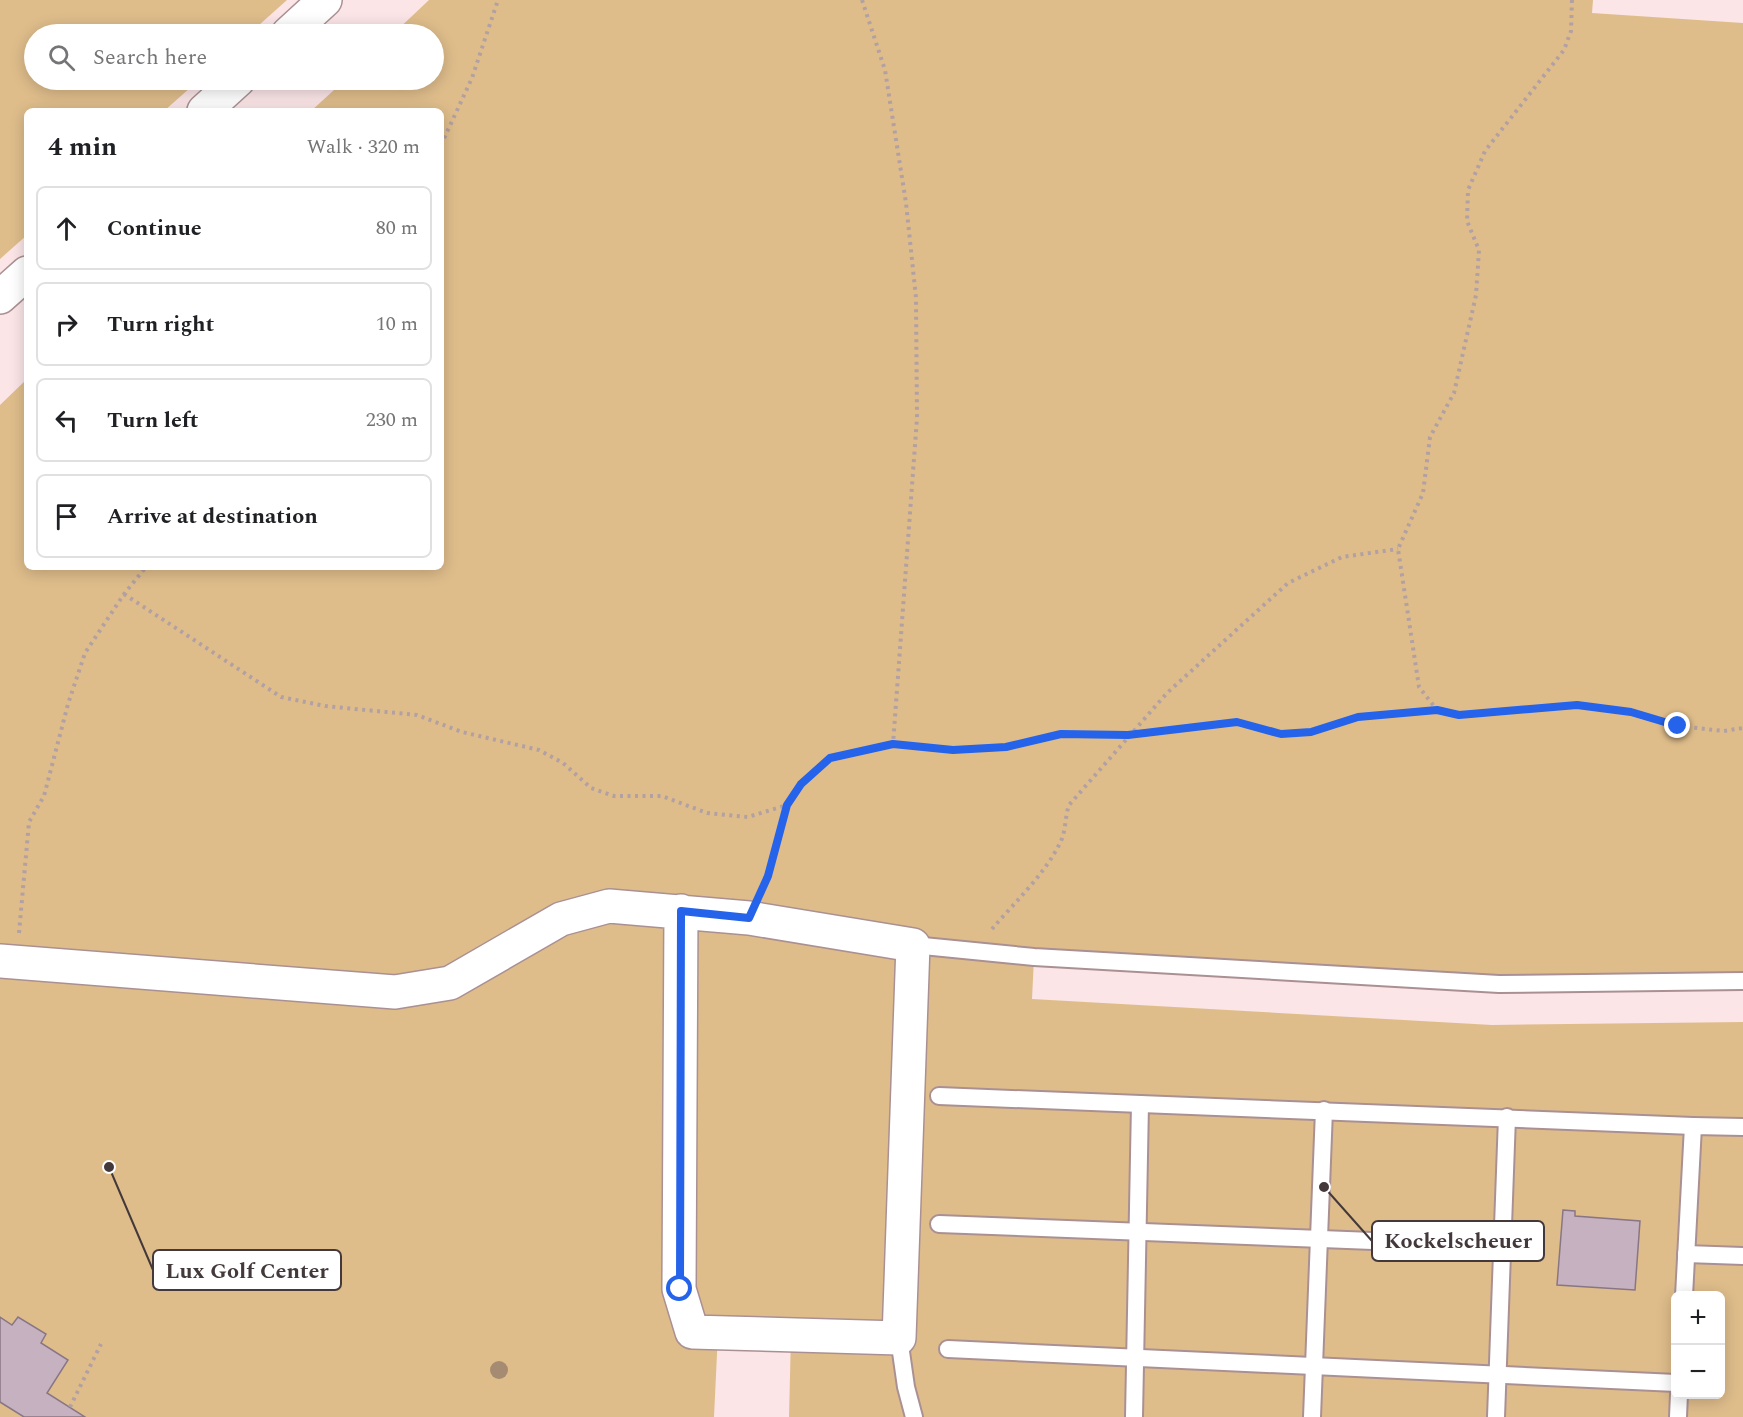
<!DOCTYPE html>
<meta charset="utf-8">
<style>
:root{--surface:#fff;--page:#f6f6f6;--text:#202124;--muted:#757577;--line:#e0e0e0}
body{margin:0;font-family:Spectral,serif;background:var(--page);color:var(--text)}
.controls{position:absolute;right:18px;bottom:18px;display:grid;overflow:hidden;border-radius:9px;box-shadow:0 3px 15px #0003}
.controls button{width:54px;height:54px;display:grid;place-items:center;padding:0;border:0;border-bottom:2px solid var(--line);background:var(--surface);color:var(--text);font:30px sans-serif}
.stop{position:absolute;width:18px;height:18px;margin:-14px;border:4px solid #2563eb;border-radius:50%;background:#fff}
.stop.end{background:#2563eb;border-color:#fff;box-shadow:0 2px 6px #0008}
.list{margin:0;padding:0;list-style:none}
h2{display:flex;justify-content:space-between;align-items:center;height:78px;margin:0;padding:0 24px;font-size:26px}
h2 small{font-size:20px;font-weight:400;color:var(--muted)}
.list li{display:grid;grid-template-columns:39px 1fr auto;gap:18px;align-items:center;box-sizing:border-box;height:84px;margin:0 12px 12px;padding:0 12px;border:2px solid var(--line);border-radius:9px}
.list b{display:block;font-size:22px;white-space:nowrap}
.list em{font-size:20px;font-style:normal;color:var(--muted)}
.icon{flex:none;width:33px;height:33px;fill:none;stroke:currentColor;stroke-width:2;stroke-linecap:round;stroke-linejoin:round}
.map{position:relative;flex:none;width:1743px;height:1417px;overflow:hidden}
.search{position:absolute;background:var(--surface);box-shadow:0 3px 15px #0003;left:24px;top:24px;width:420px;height:66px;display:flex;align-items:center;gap:15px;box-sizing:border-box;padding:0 21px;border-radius:33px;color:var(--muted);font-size:22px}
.panel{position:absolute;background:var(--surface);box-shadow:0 3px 15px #0003;left:24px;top:108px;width:420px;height:462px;border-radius:9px}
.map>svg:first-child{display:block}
</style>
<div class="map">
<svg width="1743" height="1417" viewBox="0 0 1743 1417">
<rect width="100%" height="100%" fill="#fbe5e7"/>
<!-- green -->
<g fill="#dfbd8b" fill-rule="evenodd">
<path d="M0,0H287L249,34H34V80H199L164,111H27V235L0,259Z"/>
<path d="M429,0H1593L1592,13L1743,23V981L1499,984L1034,958L1032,999L1492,1025L1743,1022V1417H789L791,1335L718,1333L714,1417H0V405L27,379V567H441V111H311L345,80H434V34H393ZM1676,1296H1720V1394H1676Z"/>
</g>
<!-- building -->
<g fill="#c6b1c0" stroke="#897684" stroke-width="1.5">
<path d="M1563,1210L1575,1211V1216L1640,1221L1635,1290L1557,1285Z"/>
<path d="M0,1317L12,1325L18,1317L46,1334L41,1343L68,1360L47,1393L85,1417H24L0,1402Z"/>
</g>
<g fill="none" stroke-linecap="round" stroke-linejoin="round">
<defs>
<g id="lane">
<path d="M913,945L1034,957L1499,984L1743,981"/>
<path d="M939,1096L1693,1126"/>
<path d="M939,1224L1501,1246"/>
<path d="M1686,1254L1743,1256"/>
<path d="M1684,1296L1693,1126L1743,1127"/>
<path d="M899,1338L906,1387L914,1417"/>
<path d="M948,1349L1676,1383"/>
<path d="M1134,1417L1140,1104"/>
<path d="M1312,1417L1324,1110"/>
<path d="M1496,1417L1507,1117"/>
<path d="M1678,1417L1679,1394"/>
</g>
<path id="street" d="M0,961L395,992L450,983L561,919L609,906L749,918L913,945L899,1338L692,1332L679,1289L681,911"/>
<g id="secondary">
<path d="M288,34L325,0"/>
<path d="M204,111L238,80"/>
<path d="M0,297L27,273"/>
</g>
</defs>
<!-- lane casing -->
<use href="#lane" stroke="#aa9093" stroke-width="20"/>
<!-- street casing -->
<use href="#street" stroke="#aa9093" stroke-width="36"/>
<!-- secondary casing -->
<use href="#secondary" stroke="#aa9093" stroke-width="36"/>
<!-- path -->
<g stroke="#b2a0a2" stroke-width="4" stroke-dasharray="3 4.5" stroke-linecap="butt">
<path d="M862,0L885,70L906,203L916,298L917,418L893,744"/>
<path d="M1572,0L1571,31L1564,50L1485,151L1468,190L1467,221L1479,250L1476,295L1454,393L1430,437L1423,493L1398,549L1419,687L1437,710L1459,715L1577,705L1631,712L1678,726L1724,731L1743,728"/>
<path d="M441,145L472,78L498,0"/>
<path d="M124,594L281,697L325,706L417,715L462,732L539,750L563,763L591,788L614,796H662L707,813L748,817L787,805"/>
<path d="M762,890L787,805L801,784L830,758L893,744L953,749L1006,747L1061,734L1128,735L1237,722L1281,734L1311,732L1358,717L1437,710"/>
<path d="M992,929C1015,902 1046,873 1061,841C1066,830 1065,816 1069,805L1167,693L1288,583L1342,557L1398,549"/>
<path d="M19,933L29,822L44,796L68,704L85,653L124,594L146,567"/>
<path d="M70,1407L101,1344"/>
</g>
<!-- lane -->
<use href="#lane" stroke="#fff" stroke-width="16"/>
<!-- street -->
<use href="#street" stroke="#fff" stroke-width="33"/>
<!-- secondary -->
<use href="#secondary" stroke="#fff" stroke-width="33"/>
</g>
<!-- trees -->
<circle fill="#a58b71" cx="499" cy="1370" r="9"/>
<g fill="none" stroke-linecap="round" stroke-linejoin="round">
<!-- route -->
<path stroke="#2563eb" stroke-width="8" d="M680,1289L681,911L749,918L768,876L787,805L801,784L830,758L893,744L953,750L1006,747L1061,734L1128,735L1237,722L1281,734L1311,732L1358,717L1437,710L1459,715L1577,705L1631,712L1678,726"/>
</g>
<!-- callouts -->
<path fill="none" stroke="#44393a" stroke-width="2" d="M1324 1187L1372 1241M109 1167L153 1270"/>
<g fill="#44393a" stroke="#fff" stroke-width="2">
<circle cx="1324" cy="1187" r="6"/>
<circle cx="109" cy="1167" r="6"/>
</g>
<g fill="#fff" stroke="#44393a" stroke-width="2">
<rect x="1372" y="1221" width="172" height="40" rx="6"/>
<rect x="153" y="1250" width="188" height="40" rx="6"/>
</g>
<g font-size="22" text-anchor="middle" font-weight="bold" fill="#44393a">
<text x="1458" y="1248">Kockelscheuer</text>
<text x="247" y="1278">Lux Golf Center</text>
</g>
</svg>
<div class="controls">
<button>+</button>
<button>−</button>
</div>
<div class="stop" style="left:680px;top:1289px"></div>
<div class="stop end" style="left:1678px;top:726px"></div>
<div class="search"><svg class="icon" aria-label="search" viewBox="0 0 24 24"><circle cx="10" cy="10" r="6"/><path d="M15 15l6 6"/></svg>Search here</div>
<section class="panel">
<h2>4 min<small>Walk · 320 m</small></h2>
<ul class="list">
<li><svg class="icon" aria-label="ahead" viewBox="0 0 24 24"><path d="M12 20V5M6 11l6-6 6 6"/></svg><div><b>Continue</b></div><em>80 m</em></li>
<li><svg class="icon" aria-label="right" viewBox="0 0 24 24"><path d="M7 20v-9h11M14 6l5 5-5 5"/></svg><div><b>Turn right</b></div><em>10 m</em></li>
<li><svg class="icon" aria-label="left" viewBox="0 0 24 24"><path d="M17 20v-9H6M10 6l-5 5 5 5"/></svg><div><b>Turn left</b></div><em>230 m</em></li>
<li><svg class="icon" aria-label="arrive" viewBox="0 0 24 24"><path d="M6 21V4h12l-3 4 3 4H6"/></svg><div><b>Arrive at destination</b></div></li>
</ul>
</section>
</div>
